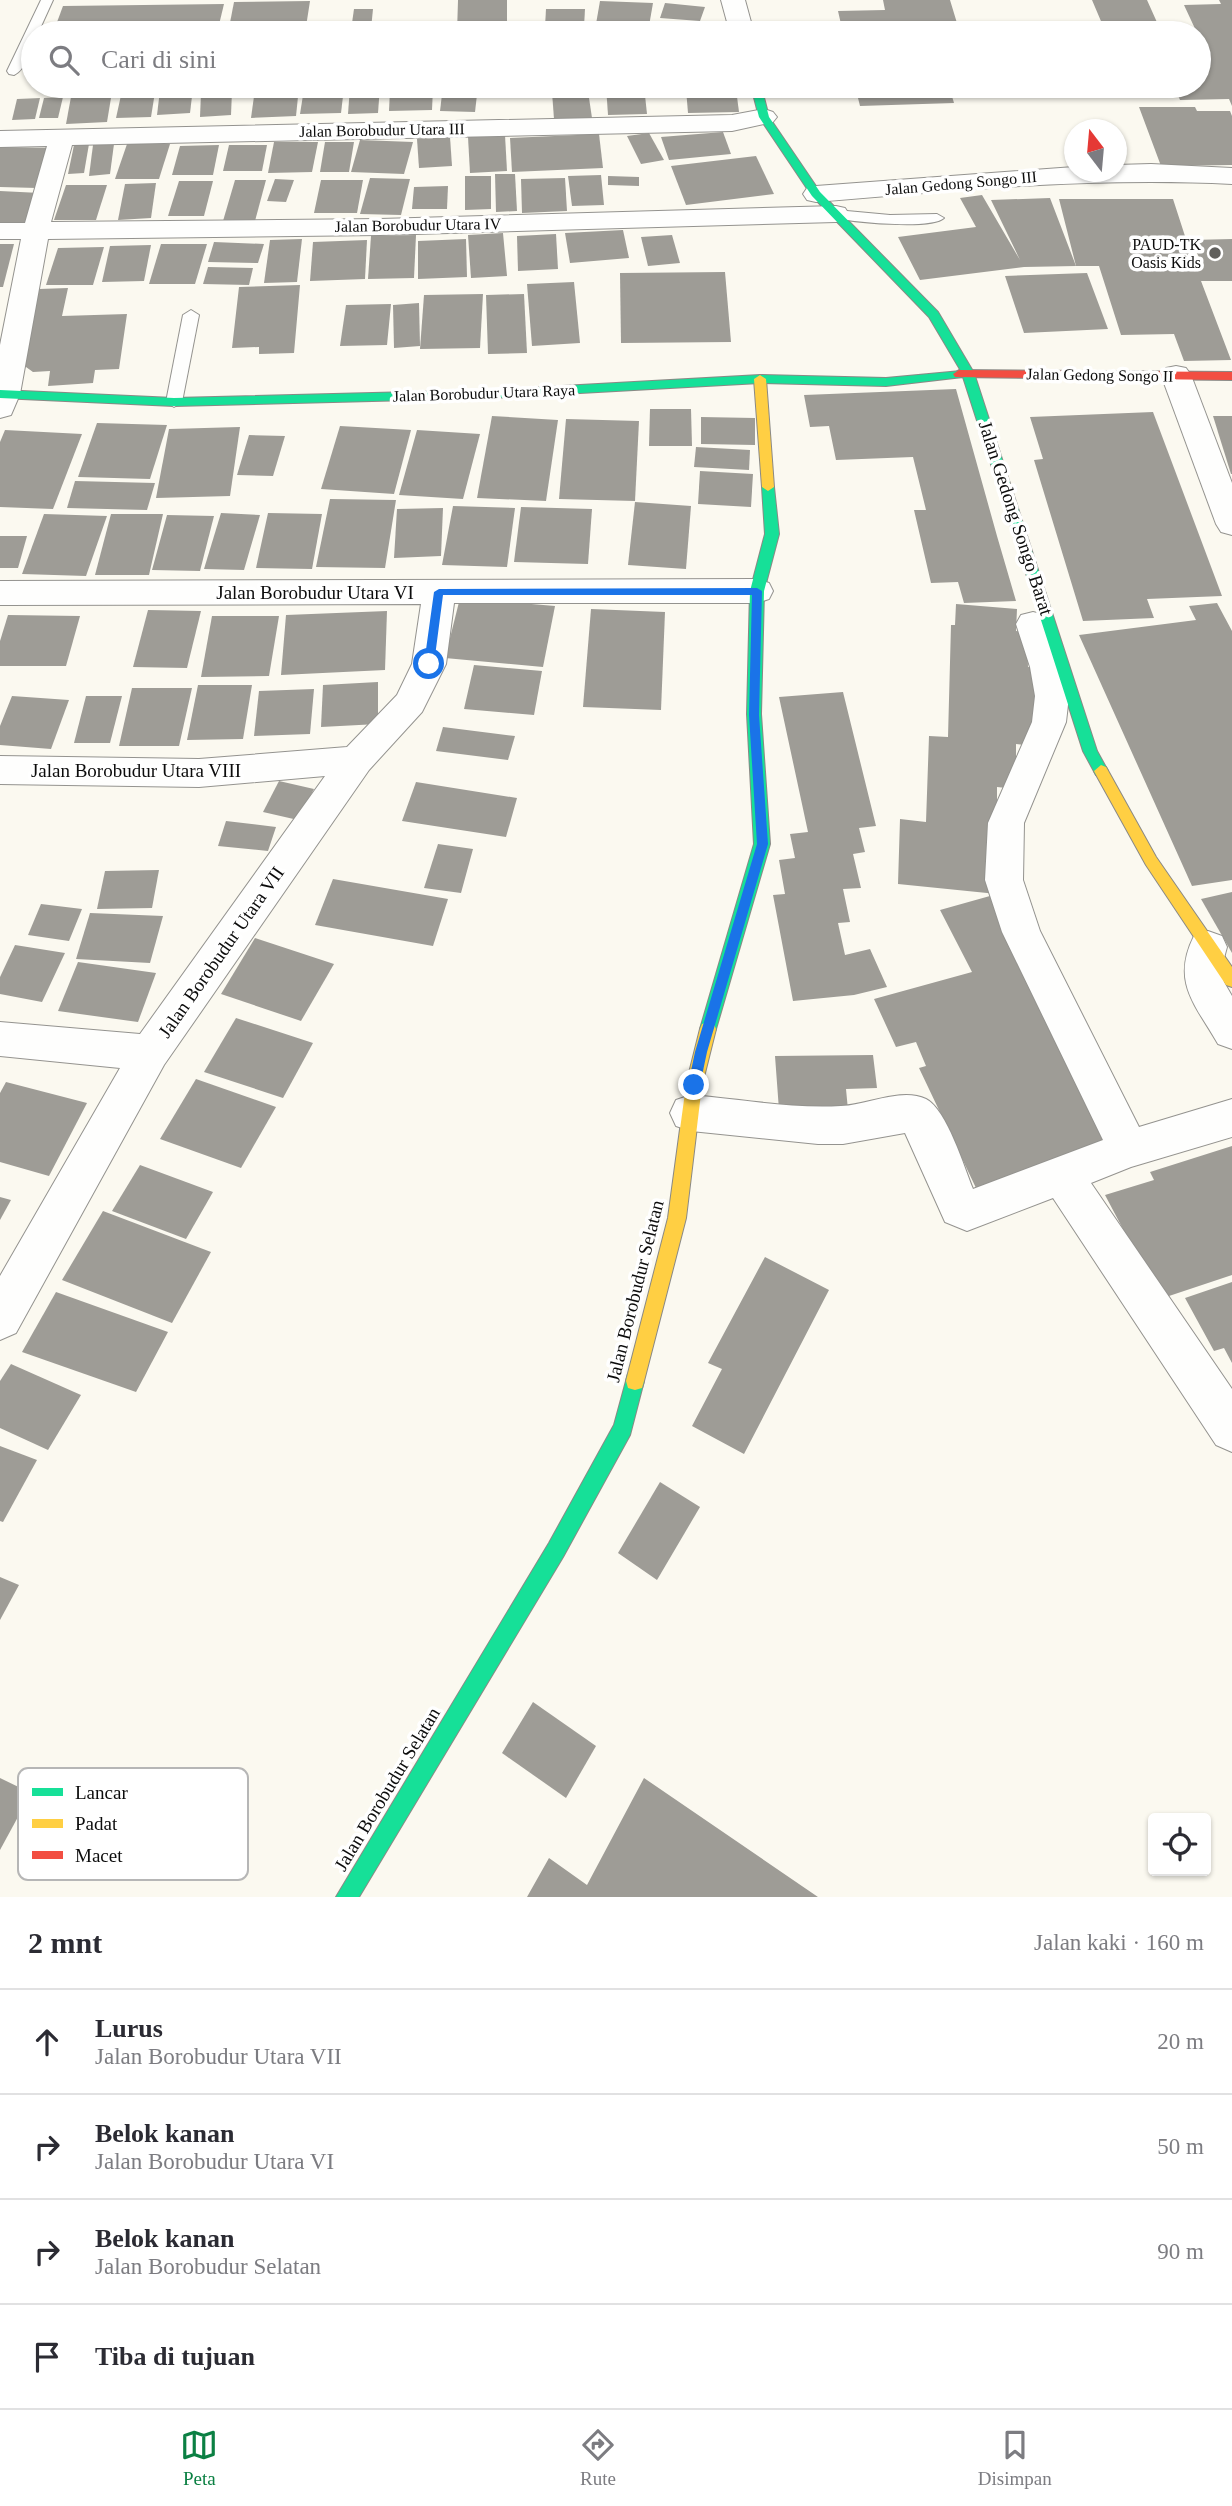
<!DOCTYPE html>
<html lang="id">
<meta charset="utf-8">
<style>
:root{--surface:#fff;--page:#f7f7f7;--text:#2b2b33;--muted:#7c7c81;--line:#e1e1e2;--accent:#0b8043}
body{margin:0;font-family:Georgia,serif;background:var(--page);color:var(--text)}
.controls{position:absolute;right:21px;bottom:21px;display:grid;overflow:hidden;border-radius:7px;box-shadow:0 2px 5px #0004}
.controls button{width:63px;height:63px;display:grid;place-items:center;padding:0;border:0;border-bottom:2px solid var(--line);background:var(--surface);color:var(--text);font:35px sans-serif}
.compass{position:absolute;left:1064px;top:119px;width:63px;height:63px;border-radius:50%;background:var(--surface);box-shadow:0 2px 5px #0004;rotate:344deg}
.stop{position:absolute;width:21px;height:21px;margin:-16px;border:5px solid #1a73e8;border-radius:50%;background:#fff}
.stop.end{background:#1a73e8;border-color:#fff;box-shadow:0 2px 7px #0008}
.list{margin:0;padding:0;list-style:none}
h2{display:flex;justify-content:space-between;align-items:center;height:91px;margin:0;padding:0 28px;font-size:30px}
h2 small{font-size:23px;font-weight:400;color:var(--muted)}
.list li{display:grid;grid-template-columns:46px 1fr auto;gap:21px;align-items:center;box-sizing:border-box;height:105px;padding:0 28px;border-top:2px solid var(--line)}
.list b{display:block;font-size:26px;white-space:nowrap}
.list p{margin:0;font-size:23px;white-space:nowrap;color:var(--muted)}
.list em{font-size:23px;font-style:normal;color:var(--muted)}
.icon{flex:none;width:38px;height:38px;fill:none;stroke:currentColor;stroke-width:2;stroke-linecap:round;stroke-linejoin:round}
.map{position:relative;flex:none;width:1232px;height:1897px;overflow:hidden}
.search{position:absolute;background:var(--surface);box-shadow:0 2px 5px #0004;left:21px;right:21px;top:21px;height:77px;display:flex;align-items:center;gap:18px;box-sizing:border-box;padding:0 24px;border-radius:38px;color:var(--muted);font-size:26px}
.sheet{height:511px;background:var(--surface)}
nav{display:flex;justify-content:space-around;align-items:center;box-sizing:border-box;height:98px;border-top:2px solid var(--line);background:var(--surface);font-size:19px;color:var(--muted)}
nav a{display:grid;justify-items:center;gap:4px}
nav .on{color:var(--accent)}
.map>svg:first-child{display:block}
</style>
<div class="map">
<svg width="1232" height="1897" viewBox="0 0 1232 1897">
<rect width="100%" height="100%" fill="#fbf9f0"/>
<!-- building -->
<g fill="#9e9c96">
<path d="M458,0H507V33H457Z"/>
<path d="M883,0H950L960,33H843L838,11L885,10Z"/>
<path d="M1092,0H1147L1160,29L1149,30L1150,33H1106Z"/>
<path d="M1219,0H1232V106L1229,99L1180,100L1174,86H1199V48H1204L1184,5L1221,4Z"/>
<path d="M310,1L305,33H228L234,2Z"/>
<path d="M600,1L653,3L649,26L596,24Z"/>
<path d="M665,3L705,7L700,21L660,18Z"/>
<path d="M224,4L217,33H53L63,6Z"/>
<path d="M354,9H373L371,29L351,30Z"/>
<path d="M546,9H585L584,27H545Z"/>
<path d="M662,22L706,25L704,33H660Z"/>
<path d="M597,28L633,29V33H596Z"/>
<path d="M73,86H113L107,122L66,124Z"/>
<path d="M123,86H156L151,117L116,118Z"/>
<path d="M380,86L378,113L348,114L350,87Z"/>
<path d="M443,86H478L475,112L440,111Z"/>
<path d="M606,86H644L647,114L608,115Z"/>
<path d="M855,86H949L954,103L860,106Z"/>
<path d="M299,87L296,116L251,118L255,89Z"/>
<path d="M193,88L190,113L157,115L160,90Z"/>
<path d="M344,88L341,113L300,114L304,89Z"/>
<path d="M433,88L432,110L389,111L390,89Z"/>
<path d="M686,89H736L739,112L688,113Z"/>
<path d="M232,91L231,115L200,117L201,93Z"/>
<path d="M588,91L592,118L554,119L552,92Z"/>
<path d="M63,97L58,118H39L44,98Z"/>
<path d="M40,98L35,119L12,120L17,99Z"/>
<path d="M1139,107H1195L1197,111H1230L1232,116V165L1161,166Z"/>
<path d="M723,132L731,154L669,160L661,137Z"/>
<path d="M649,133L664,160L641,164L627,136Z"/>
<path d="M599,134L603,168L512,172L510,138Z"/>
<path d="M505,135L507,171L470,173L468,137Z"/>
<path d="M450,137L452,166L419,168L417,139Z"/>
<path d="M360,140L413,142L404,174L351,172Z"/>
<path d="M274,142H318L312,172L268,173Z"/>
<path d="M325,142H354L349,172H320Z"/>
<path d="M89,144L84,173L68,174L74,145Z"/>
<path d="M114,144L110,174L89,176L93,145Z"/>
<path d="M127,144H170L159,179H115Z"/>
<path d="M219,145L213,175H172L180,146Z"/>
<path d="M229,145H267L262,171H223Z"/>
<path d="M0,147L54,148L37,188L0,187Z"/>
<path d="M756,156L774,194L686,205L671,166Z"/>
<path d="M495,174H515L517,211L496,212Z"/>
<path d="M601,175L604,205L572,206L568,176Z"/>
<path d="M465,176H491V209L465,210Z"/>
<path d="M608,176L639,177V186L608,185Z"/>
<path d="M370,178L410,179L401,215L360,214Z"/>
<path d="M565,178L567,211L522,213L521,179Z"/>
<path d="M275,179L294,180L286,202L267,201Z"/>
<path d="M235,180H266L255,221H223Z"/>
<path d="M321,180H363L357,213H314Z"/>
<path d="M179,181H213L204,216H168Z"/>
<path d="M156,183L151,218L118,220L125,184Z"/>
<path d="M66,185H107L96,220H54Z"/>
<path d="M448,186L447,209H412L414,187Z"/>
<path d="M0,191L40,193L22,228L0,227Z"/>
<path d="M982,195L1020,260L991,200L1050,198L1076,266L1024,267L920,280L898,237L976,227L960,198Z"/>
<path d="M1059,199H1173L1195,267L1203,266L1191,240L1232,239V281H1201L1231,360L1184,361L1174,334L1121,335L1099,266H1076Z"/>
<path d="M623,230L629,258L570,263L565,233Z"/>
<path d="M503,233L507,276L471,278L468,235Z"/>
<path d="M556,234L558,269L518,271L517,236Z"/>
<path d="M416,235L414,278L368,279L371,236Z"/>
<path d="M672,235L680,263L648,266L641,237Z"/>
<path d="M302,239L297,282L264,283L270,240Z"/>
<path d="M466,239L467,277L418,279V241Z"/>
<path d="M367,240L365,279L310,281L313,242Z"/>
<path d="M214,242L264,244L258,263L208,262Z"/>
<path d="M0,244H14L3,287H0Z"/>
<path d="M161,244H207L195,284H149Z"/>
<path d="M151,245L144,281L102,282L110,246Z"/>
<path d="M104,247L93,285H46L58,248Z"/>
<path d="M208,267L253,268L249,285L203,284Z"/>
<path d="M725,272L731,342L621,343L620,273Z"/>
<path d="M1087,273L1108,329L1024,333L1005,276Z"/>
<path d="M574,282L580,343L532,346L527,284Z"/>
<path d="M300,285L294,353L259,354V347L232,348L239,287Z"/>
<path d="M68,288L62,316L127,314L119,369L95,370L93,383L48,386L50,371L33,372L26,367L23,360L39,289Z"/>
<path d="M483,294L480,348L420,349L424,295Z"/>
<path d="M524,294L527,353L488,354L486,295Z"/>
<path d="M419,303L420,346L394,348L393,305Z"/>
<path d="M391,304L387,345L340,346L346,305Z"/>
<path d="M956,389L997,536L1016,601L964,603L958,582L931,583L914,510H926L913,457L836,460L829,426L810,427L804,395Z"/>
<path d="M650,409H691L692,446H649Z"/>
<path d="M1153,412L1222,596L1147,599L1154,618L1083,621L1034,460L1043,459L1030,417Z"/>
<path d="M492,416L558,420L546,501L477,498Z"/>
<path d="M1213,416H1232V474H1231Z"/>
<path d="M701,417L755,418V445L701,444Z"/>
<path d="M566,419L639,421L635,501L559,499Z"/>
<path d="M97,423L167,425L150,479L78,477Z"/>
<path d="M340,426L411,430L394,494L321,489Z"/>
<path d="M240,427L230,496L156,498L169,429Z"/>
<path d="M5,430L82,434L53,509L0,507V442Z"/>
<path d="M417,430L480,434L463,499L399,495Z"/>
<path d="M249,435L285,436L273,476L237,475Z"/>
<path d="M696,447L750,450L749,470L694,467Z"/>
<path d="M700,471L753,474L751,507L698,504Z"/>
<path d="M75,481L155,483L147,510L67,508Z"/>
<path d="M330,499L396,500L385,568L316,567Z"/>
<path d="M635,502L691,506L686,569L628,565Z"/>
<path d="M453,506L515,508L507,567L442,565Z"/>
<path d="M521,507L592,509L588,564L514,562Z"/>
<path d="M443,508L441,556L394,558L397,509Z"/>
<path d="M221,513L260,515L244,570L204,569Z"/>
<path d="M268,513L322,514L312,569L256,568Z"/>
<path d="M44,514L107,516L86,576L22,574Z"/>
<path d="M111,514H163L149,575H95Z"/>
<path d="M167,515L214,516L200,571L152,570Z"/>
<path d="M0,536H27L18,568H0Z"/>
<path d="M460,598L555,606L543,667L445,658Z"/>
<path d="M1217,603L1232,631V880L1192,886L1079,635L1196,620L1189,606Z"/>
<path d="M956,604L1017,609L1016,631L1027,632L1028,667L1037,668L1034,746L1016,744V789L997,787V894L1009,917L998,921L1118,1145L976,1188L919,1068L926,1066L916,1042L896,1047L874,999L972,972L940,910L997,894L898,884L900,819L926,822L929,736L948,737L951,625H955Z"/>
<path d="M591,609L665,612L661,710L583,707Z"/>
<path d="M148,610L201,611L187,668L133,667Z"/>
<path d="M387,611L385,670L281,675L286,615Z"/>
<path d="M8,615L80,616L66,666H0V641Z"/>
<path d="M212,616H279L269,676L201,677Z"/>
<path d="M474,665L542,671L534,715L464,709Z"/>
<path d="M378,682V724L321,727L323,685Z"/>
<path d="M198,685H252L243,739L187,740Z"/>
<path d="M132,688H192L179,746H119Z"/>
<path d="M314,689L310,734L254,736L259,691Z"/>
<path d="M843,692L876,826L859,828L865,852L853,854L861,888L843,889L850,922L838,923L845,955L870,949L887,987L854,995L793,1001L773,895L785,894L779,860L795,858L790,834L808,832L779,697Z"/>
<path d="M12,696L69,700L51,749L0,745V726Z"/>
<path d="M86,696H122L110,743H74Z"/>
<path d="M443,727L515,736L508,760L436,751Z"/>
<path d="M279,781L314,789L298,820L263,812Z"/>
<path d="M416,782L517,798L506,837L402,821Z"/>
<path d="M226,821L276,827L268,851L218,846Z"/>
<path d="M438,844L473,849L461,893L424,888Z"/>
<path d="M159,870L152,908L97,909L105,871Z"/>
<path d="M333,879L448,899L433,946L315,925Z"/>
<path d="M1232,892V953L1201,899Z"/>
<path d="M41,904L82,909L69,941L28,935Z"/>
<path d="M90,913L163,916L150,963L76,959Z"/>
<path d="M255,938L334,964L301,1021L221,994Z"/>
<path d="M15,945L65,953L42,1002L0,994V977Z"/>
<path d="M78,962L156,973L138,1022L58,1011Z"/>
<path d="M236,1018L313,1043L283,1098L204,1072Z"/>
<path d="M873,1055L877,1088L846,1089L848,1110H779L775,1056Z"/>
<path d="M196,1079L276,1107L241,1168L160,1139Z"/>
<path d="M6,1082L87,1103L49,1176L0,1162V1093Z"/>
<path d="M1232,1146V1275L1160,1299L1105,1195L1154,1180L1150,1172Z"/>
<path d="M140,1165L213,1192L186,1239L112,1211Z"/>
<path d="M0,1197L11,1200L0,1220Z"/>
<path d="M103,1211L211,1252L172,1323L62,1280Z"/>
<path d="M765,1257L829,1290L744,1454L692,1426L722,1369L708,1363Z"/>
<path d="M1232,1282V1363L1224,1348L1214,1351L1185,1298Z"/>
<path d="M56,1292L168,1332L136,1392L22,1352Z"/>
<path d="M11,1364L81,1395L48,1450L0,1428V1381Z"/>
<path d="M0,1446L37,1460L3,1522L0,1521Z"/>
<path d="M660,1482L700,1507L657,1580L618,1553Z"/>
<path d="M0,1577L19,1585L0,1620Z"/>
<path d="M533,1702L596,1746L566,1798L502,1753Z"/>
<path d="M0,1778L31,1793L0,1850Z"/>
<path d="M644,1778L818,1897H527L549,1858L587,1885Z"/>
</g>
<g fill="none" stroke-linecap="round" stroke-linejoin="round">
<defs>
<g id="lane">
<path d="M41,0H53L38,33H33C33,46 26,70 14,75L9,74L7,71Z"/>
<path d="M836,210L890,215L937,214L944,218C931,230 850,222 831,217L829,214Z"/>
<path d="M191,310L199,315L182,402L174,407L166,402L183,315Z"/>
</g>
<g id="street">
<path d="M721,0H745L754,33H730Z"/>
<path d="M764,109L773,112L777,117L773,122L732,131L72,145L51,222L380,219L836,206L845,208L849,214L845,220L836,222L380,235L48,239L20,394L11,415L0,418V345L21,239H0V223H25L47,146L0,147V131L732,115Z"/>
<path d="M1151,164L1232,168V184C1092,177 955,190 816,202L807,200L803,194L807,188L816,186L1074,167V172H1116V165Z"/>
<path d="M1176,366L1186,368L1191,375L1232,483V535L1221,532L1216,524L1161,375L1166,368Z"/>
<path d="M757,579L769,583L773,591L769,599L757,603H454L446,664L422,712L369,770L164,1065L16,1333L0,1340V1276L120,1068L0,1056V1022L140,1034L325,776L199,787L0,784V756L199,759L347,747L397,695L412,664L421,604L0,605V581Z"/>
<path d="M1033,612L1045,615L1064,667L1069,696L1066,722L1024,823L1023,880L1040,931L1139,1127L1232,1099V1137L1131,1167L1091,1183L1232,1389V1452L1216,1445L1053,1198L967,1231L945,1222L905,1133L843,1144H818L691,1131L676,1126L670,1113L676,1100L691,1095C740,1099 792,1109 841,1106C867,1105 902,1087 926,1099C947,1110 964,1167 973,1189L1103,1140L1002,932L985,880L988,823L1032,722L1035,696L1030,667L1016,624L1021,615Z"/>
<path d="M1208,931L1222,936L1227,947L1221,969L1224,982L1232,996V1049L1218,1044C1195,1004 1171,982 1194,936Z"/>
</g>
<g id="fast">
<path d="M751,86H761L769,117L820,192L938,312L974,373L1097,751L1108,771L1106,775H1096L1083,751L963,377L886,386L760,383L491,398L174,406L0,398V390L174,398L491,390L760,375L886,378L961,371L929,317L812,196L759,117Z"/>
<path d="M768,483L774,487L779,534L764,591L761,714L770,844L716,1029L714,1034L708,1036L702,1034L700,1029L754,844L747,714L750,591L765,534L762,487Z"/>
<path d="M635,1372L642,1374L644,1381L630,1435L563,1557L359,1897H336L549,1543L614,1425L626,1381L628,1374Z"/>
</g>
<g id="slow">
<path d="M760,375L766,379L774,487L768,491L762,487L754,379Z"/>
<path d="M1101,765L1106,767L1156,857L1232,967V987L1226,985L1146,865L1094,771Z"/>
<path d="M708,1022L714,1024L716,1029L702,1085L686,1218L644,1381L642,1388L635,1390L628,1388L626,1381L668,1218L686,1085L700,1029L702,1024Z"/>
</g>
<path id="jam" d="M959,370L1232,372V380L955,377L953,374Z"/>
</defs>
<!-- lane casing -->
<use href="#lane" stroke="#94938f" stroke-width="2"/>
<!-- street casing -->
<use href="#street" stroke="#94938f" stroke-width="2"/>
<!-- fast casing -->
<use href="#fast" stroke="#8a8985" stroke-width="2"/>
<!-- slow casing -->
<use href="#slow" stroke="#8a8985" stroke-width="2"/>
<!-- jam casing -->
<use href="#jam" stroke="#8a8985" stroke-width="2"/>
<!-- lane -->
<use href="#lane" fill="#fefefd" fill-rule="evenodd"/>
<!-- street -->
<use href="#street" fill="#fefefd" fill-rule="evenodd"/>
<!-- fast -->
<use href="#fast" fill="#16e098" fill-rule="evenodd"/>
<!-- slow -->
<use href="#slow" fill="#ffcf43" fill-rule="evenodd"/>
<!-- jam -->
<use href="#jam" fill="#f24e42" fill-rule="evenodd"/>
</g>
<!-- route -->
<path fill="#1a73e8" d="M757,588L762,591L759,715L768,844L707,1052L700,1085L694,1091L688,1085L695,1052L757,844L749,715L752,595H443L434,664L429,668L424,664L434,592L439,589Z"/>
<!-- markers -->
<circle fill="#605f5c" stroke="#fff" stroke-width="2.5" cx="1215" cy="253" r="7"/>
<g text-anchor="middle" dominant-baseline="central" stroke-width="7" stroke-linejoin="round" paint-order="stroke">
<!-- far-street labels -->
<g font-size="16" fill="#0c0c0c" stroke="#fff">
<text transform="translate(382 130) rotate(-1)">Jalan Borobudur Utara III</text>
<text transform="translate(961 183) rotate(-5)">Jalan Gedong Songo III</text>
<text transform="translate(418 225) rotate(-1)">Jalan Borobudur Utara IV</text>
<text transform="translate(1100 375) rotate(1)">Jalan Gedong Songo II</text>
<text transform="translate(484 393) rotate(-2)">Jalan Borobudur Utara Raya</text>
</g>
<!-- far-poi labels -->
<g font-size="16" fill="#0c0c0c" stroke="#fff" text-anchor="end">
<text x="1201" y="244">PAUD-TK<tspan x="1201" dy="18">Oasis Kids</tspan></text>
</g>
<!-- street labels -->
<g font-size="19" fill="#0c0c0c" stroke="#fff">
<text transform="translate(1016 518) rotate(72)">Jalan Gedong Songo Barat</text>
<text x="315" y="592">Jalan Borobudur Utara VI</text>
<text x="136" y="770">Jalan Borobudur Utara VIII</text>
<text transform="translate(221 952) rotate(-55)">Jalan Borobudur Utara VII</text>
<text transform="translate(635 1291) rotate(-76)">Jalan Borobudur Selatan</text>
<text transform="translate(387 1789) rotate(-59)">Jalan Borobudur Selatan</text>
</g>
</g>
<!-- legend -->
<rect x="18" y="1768" width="230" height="112" rx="10" fill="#fff" stroke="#b6b6b6" stroke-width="2"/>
<rect x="32" y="1788" width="31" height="8" fill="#16e098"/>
<rect x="32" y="1819" width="31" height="9" fill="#ffcf43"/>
<rect x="32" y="1851" width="31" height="8" fill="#f24e42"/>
<g font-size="19" fill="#0c0c0c">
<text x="75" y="1799">Lancar</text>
<text x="75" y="1830">Padat</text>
<text x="75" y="1862">Macet</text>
</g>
</svg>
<div class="controls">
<button><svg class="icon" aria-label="locate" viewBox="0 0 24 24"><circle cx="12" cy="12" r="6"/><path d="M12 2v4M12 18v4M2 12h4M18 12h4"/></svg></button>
</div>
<svg class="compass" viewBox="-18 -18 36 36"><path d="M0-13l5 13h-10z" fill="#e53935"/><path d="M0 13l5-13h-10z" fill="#7c7c81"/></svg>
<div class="stop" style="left:429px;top:664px"></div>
<div class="stop end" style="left:694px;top:1085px"></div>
<div class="search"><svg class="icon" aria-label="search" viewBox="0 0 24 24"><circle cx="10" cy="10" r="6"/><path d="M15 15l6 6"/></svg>Cari di sini</div>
</div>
<section class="sheet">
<h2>2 mnt<small>Jalan kaki · 160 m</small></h2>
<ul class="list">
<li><svg class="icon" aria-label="ahead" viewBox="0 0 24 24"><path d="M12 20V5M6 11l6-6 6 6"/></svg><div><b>Lurus</b><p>Jalan Borobudur Utara VII</p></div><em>20 m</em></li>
<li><svg class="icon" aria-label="right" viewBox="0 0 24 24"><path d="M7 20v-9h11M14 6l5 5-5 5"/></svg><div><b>Belok kanan</b><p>Jalan Borobudur Utara VI</p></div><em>50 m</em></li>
<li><svg class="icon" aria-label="right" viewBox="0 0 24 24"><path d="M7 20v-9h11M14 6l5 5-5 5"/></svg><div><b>Belok kanan</b><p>Jalan Borobudur Selatan</p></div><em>90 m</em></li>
<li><svg class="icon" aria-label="arrive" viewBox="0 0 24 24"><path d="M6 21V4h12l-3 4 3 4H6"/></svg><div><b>Tiba di tujuan</b></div></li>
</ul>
</section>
<nav>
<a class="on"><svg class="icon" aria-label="map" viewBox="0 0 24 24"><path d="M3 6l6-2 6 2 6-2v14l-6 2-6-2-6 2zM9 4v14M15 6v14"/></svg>Peta</a>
<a><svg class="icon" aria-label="directions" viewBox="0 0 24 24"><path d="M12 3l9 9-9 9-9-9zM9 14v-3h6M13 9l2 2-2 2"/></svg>Rute</a>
<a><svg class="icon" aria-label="saved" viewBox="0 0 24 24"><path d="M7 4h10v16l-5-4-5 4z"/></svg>Disimpan</a>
</nav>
